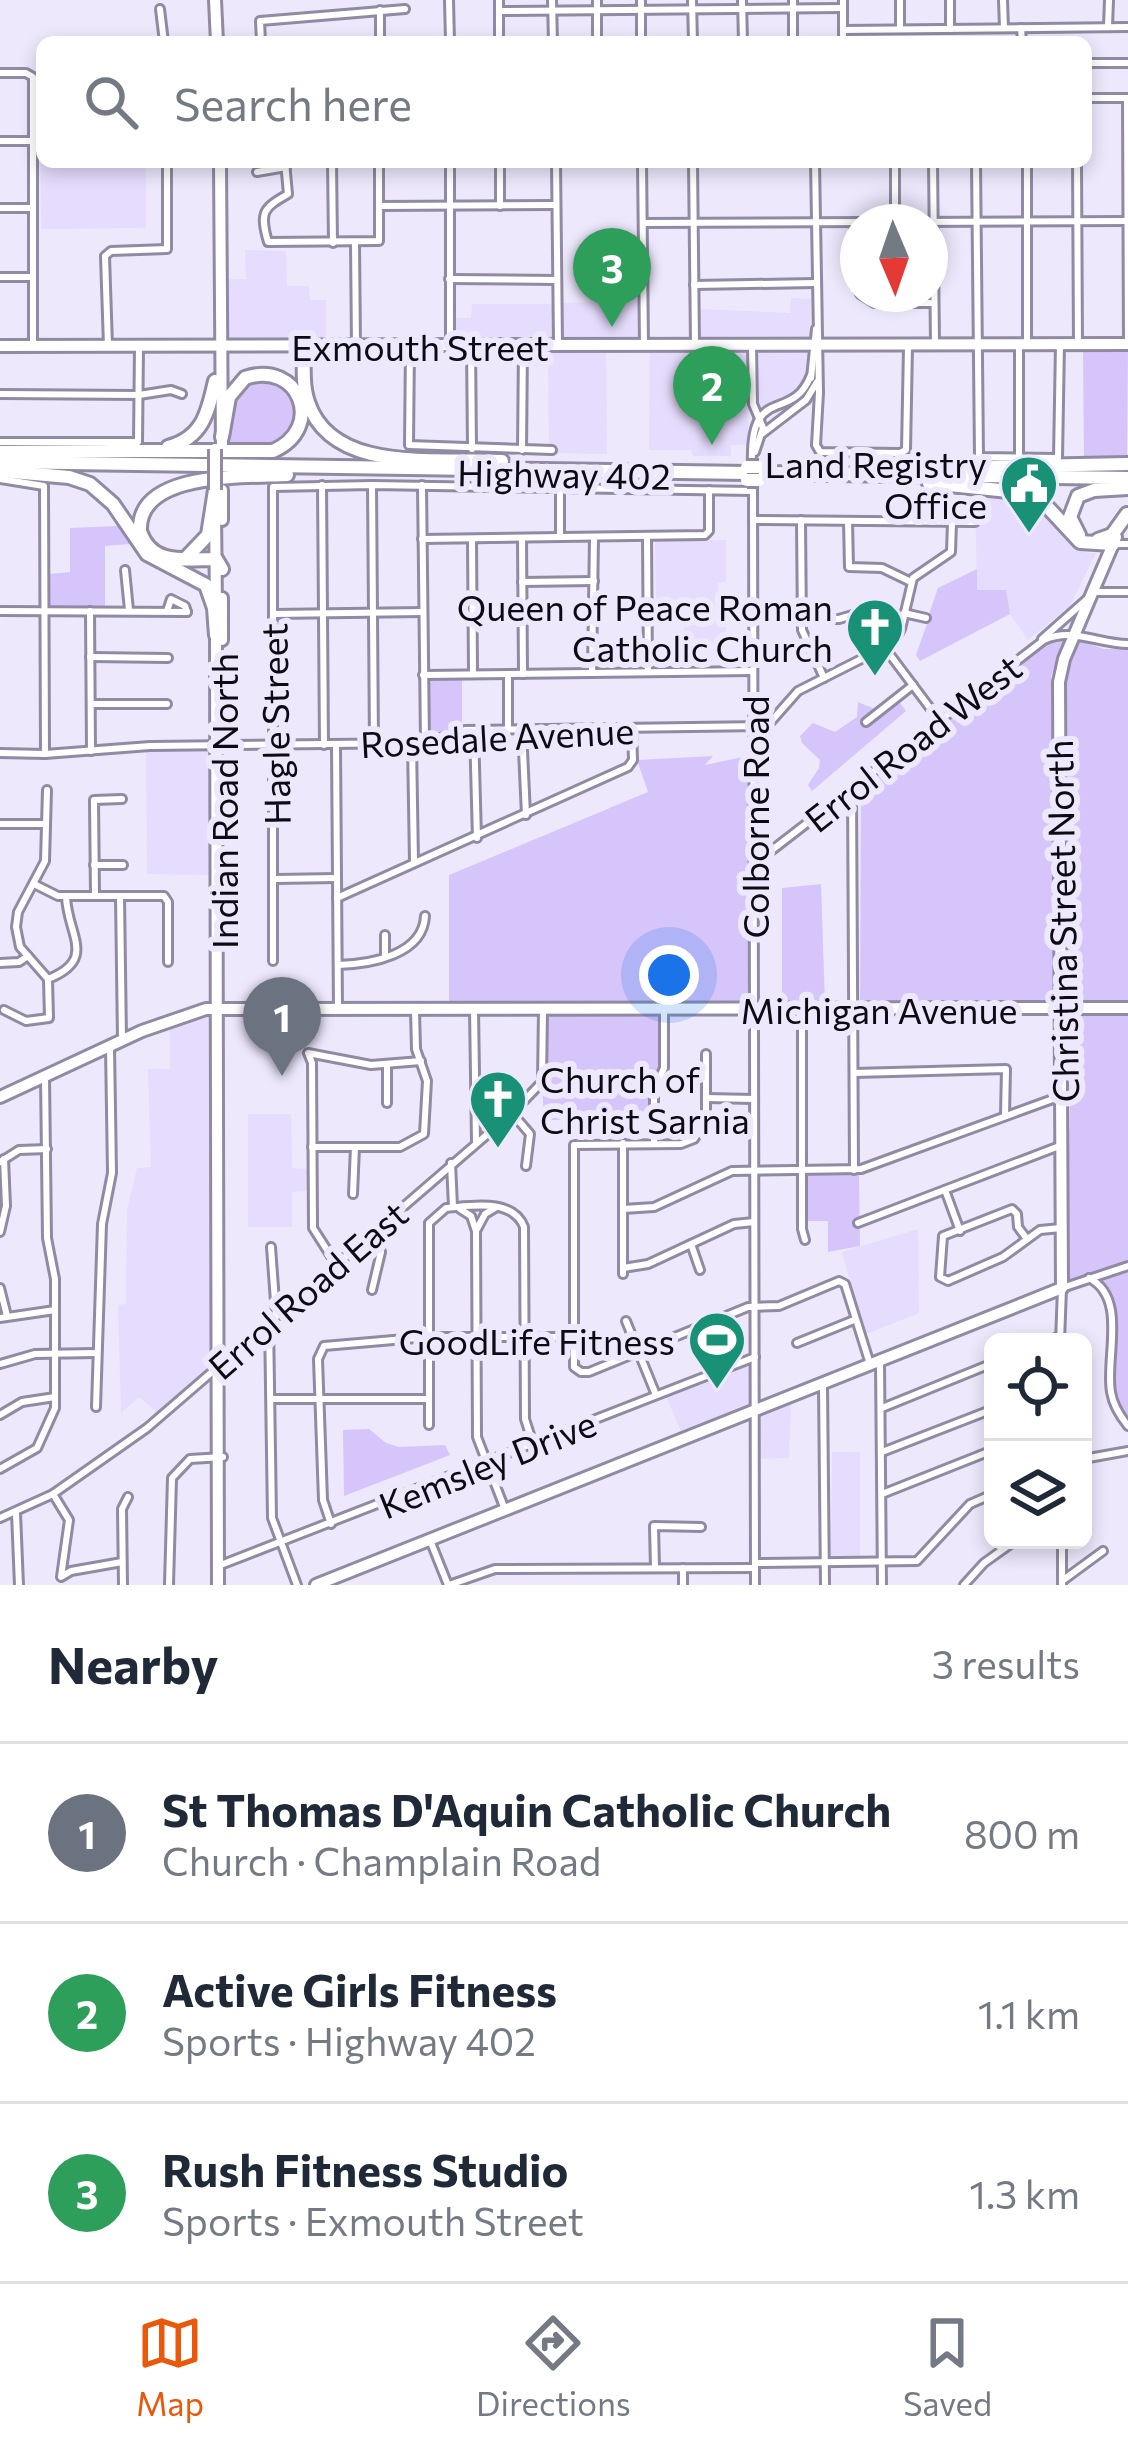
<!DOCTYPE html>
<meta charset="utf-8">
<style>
:root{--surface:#fff;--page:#f6f6f7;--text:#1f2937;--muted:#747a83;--line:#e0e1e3;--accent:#ea580c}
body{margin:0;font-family:Commissioner,sans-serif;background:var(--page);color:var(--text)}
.controls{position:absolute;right:36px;bottom:36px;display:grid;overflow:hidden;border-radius:18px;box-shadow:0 6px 18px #0003}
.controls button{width:108px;height:108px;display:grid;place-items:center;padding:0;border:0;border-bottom:3px solid var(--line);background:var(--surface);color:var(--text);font:60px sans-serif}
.compass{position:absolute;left:840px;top:204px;width:108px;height:108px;border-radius:50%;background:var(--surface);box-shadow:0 6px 18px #0003;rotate:178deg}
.you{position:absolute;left:669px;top:975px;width:42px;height:42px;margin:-30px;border:9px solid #fff;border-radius:50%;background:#1a73e8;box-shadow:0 0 0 18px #1a73e833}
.badge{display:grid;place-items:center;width:78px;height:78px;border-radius:50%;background:var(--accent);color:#fff;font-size:39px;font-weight:700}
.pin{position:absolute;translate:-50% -99px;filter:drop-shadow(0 3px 6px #0008)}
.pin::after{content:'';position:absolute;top:63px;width:42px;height:36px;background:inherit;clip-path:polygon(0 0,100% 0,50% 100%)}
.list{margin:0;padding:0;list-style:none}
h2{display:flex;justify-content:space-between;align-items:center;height:156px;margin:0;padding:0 48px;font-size:51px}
h2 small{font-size:39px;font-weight:400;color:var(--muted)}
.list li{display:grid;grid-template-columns:78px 1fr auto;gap:36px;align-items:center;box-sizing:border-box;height:180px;padding:0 48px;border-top:3px solid var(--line)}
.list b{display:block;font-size:45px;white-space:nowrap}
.list p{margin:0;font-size:39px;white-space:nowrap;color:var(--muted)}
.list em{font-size:39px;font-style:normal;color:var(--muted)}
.icon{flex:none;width:66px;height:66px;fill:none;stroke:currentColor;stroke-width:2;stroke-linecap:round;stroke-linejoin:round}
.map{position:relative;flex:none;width:1128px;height:1585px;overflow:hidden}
.search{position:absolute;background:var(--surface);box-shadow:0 6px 18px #0003;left:36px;right:36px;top:36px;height:132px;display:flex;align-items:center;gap:30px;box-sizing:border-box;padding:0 42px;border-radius:18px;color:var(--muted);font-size:45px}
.sheet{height:696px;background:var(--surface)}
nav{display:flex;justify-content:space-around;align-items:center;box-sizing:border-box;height:168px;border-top:3px solid var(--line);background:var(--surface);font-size:33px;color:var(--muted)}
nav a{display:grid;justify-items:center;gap:6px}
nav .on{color:var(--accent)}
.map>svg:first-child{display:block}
</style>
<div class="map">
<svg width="1128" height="1585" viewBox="0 0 1128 1585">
<rect width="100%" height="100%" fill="#eee8fd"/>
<!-- built -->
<g fill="#e6dcfd">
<path d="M40,122L42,162H146V228L41,229Z"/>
<path d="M245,250L286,251L287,286H309L310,300H326V338L226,339V279H246Z"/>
<path d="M590,256H624V265L639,264V340H561V303L590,302Z"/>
<path d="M791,298L811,299L810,340H701V309L790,313Z"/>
<path d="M472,304H552L553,339L455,340L454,318H471Z"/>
<path d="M526,350L606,353L607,454L549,453L548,366H526Z"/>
<path d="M750,350L748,445H731V456H693L691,450H649L650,352Z"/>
<path d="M758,350H808L811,358L808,379L798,392L759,410Z"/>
<path d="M975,491L1022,496L1087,553H1096L1070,606L1028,640L1007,610L977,590Z"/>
<path d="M726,540V582L718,583V605L726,606V644H684V600L656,599L655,541Z"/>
<path d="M213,751V875L147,874L146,752Z"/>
<path d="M214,1016L213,1365L157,1412L139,1397L121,1413L118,1305L126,1304L127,1210L137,1168L151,1167L148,1069H170V1026Z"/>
<path d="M248,1114H291L292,1168L308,1169V1191L292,1192V1227H248Z"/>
<path d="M918,1229L919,1313L864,1335L842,1252Z"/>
<path d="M749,1361L750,1404L682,1434L665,1394Z"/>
<path d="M791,1402L789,1458L758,1459L761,1415Z"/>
<path d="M832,1452H860V1558L831,1559Z"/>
</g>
<!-- green -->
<g fill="#d6c5fa">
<path d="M1083,349H1128L1127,461L1084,462Z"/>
<path d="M261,376L283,383L296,402L297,428L268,449L224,448C230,418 228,387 261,376Z"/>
<path d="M117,526L130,544L105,546V606L50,607L49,574L70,572V528Z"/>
<path d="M977,569V590H1006L1010,614L920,661L916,655L927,624L906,620L908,607L929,614L938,588Z"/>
<path d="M1064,640L1051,676L1057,1004H860L861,783L1043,643Z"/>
<path d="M1080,641L1104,649H1128V1004H1069L1063,702L1064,676Z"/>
<path d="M462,676V730L426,742L424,677Z"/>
<path d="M893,694L906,711L812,791L808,785L819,768L820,760L802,743L800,736L813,723L835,732L857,717L858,702L875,709Z"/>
<path d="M713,756L705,765L748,756V1001L744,1005H663L664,1060L655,1091V1119L544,1120L542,1082L546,1004H449V875L648,792L637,760Z"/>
<path d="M821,884L825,1004L782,1006V888Z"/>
<path d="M1072,1012H1128V1425L1114,1399L1111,1311L1099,1284L1087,1279L1066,1280Z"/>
<path d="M807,1173H859L860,1246L828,1252V1221H807Z"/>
<path d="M369,1429L386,1443L399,1447L445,1445L450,1455L344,1496L343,1430Z"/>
</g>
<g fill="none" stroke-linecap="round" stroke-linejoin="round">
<defs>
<g id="minor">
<path d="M449,0L450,42"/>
<path d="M499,0V42"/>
<path d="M552,0L553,42"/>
<path d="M597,0V42"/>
<path d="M641,0V42"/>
<path d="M692,0L693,42"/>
<path d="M742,0L743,42"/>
<path d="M793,0V42"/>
<path d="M843,0V42"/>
<path d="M900,0V29"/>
<path d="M950,0V29"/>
<path d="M1003,0L1004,28"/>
<path d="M160,9L164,42"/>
<path d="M499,11L843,8"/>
<path d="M1108,26L1109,0"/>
<path d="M1021,28L1022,42"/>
<path d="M843,30L1128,27"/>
<path d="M261,42L260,21L405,9"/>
<path d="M380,42V10"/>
<path d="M1086,63H1128"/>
<path d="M0,73H26L33,77V347"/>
<path d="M1086,98H1128"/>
<path d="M1127,98L1128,344"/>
<path d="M0,141H32"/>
<path d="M285,162L288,194C264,208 259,211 268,242L379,241V162"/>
<path d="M332,162L333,243"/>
<path d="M500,162V206"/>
<path d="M556,162L558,343"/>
<path d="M642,162L644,344"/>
<path d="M693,162L695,344"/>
<path d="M771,162H782"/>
<path d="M815,162L819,393L816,445L820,452L900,453L906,450L908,347"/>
<path d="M895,162V222"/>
<path d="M933,162L935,344"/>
<path d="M976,162L979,457L1058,458L1060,344"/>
<path d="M1027,162V344"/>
<path d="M1077,162L1078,344"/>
<path d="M257,172L286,167"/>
<path d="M379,206L556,205"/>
<path d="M0,208H32"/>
<path d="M854,222L858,290"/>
<path d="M914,222L1127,221"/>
<path d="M643,223L871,222"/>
<path d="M355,243L356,345"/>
<path d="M0,277H32"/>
<path d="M449,279L557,280"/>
<path d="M694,285L815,283"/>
<path d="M860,294L874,303H934"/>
<path d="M450,344V162"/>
<path d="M1019,344V458"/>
<path d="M471,345L472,449"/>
<path d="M108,346L105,256L111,251L167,249V162"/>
<path d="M410,346L409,445L552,450"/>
<path d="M752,346L753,404L763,428L755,452"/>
<path d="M811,378L816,329"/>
<path d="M0,394L139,395L171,390L182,394"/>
<path d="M763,433L806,400L817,382"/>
<path d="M0,442H138L139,346"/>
<path d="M522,450L523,345"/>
<path d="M752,465C749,381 792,425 811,375"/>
<path d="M0,479L44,486L45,754"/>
<path d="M753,479L755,1585"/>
<path d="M322,485L324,745"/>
<path d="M372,485L374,744"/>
<path d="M422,485L425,743"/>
<path d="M560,488V537"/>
<path d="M753,520L975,522"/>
<path d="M801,520L802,630L824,678"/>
<path d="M848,521L849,567L882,568L911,582"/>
<path d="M647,536L648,672"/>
<path d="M422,539L705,535L709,531V490"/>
<path d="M522,539L523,674"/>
<path d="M472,540L473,674"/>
<path d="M1113,544H1128"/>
<path d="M125,570L129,610"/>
<path d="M522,582L594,581"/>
<path d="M1096,592H1128"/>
<path d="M0,611L187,612"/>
<path d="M90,611L91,751"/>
<path d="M167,611L171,599L185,606L187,612"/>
<path d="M904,613L926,618"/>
<path d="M273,614L423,612"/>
<path d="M802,619H839L866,611L885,648L939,720"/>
<path d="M1042,639L1086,600"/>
<path d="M90,657L168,658"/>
<path d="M592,673L594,537"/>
<path d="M508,674V730"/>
<path d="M423,675L753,671"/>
<path d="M91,704H167"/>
<path d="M866,722L913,685"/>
<path d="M522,729L526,815"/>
<path d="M474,730L477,838"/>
<path d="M412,744L414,862"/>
<path d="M336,745L338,1009"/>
<path d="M0,753L45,754L150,746L425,743L465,730L767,726L798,691L893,643L901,629L913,578L951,552L952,522"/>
<path d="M852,788L854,1170"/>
<path d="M0,824H46"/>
<path d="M754,864L1044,640C1073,627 1098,644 1128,644"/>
<path d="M94,865H123"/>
<path d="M275,879L337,878"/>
<path d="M36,885L58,896H164L168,902V962"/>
<path d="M95,896L94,800L122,799"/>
<path d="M120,896L122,1040"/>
<path d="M337,898L628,767L633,760L632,728"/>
<path d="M385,955V935"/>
<path d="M273,961V487L372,485L753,491"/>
<path d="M0,963L19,962L28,956"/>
<path d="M338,965C371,964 423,955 425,916"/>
<path d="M48,979C98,959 67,935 66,896"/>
<path d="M474,1009L476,1142"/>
<path d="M802,1009V1229L805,1240"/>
<path d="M4,1010L26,1021L49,1018L48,979L20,947L16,927L18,912L45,861L47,790"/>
<path d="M706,1054V1120L694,1139L681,1144L574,1145V1367L581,1372H589L748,1307L779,1306L839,1281L845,1284L870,1364"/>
<path d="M387,1065V1103"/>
<path d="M854,1073L1006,1069L1005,1115"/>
<path d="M706,1098L754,1099"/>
<path d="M512,1113L530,1134L526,1166"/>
<path d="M623,1143V1274"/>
<path d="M654,1143V1091L664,1068V1010"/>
<path d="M312,1147H400L424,1134L427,1081L416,1049L415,1010"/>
<path d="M0,1162L19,1150L47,1149"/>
<path d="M451,1163L453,1207"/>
<path d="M945,1190L960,1231"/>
<path d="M353,1194L355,1147"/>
<path d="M460,1209L471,1216L476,1231L477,1437L504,1507"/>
<path d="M623,1209L654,1207L732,1171L861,1169L1061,1096"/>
<path d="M858,1223L1062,1145"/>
<path d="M477,1229L485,1214L495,1208"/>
<path d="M0,1232L6,1206L4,1159"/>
<path d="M1027,1239L1018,1227L1017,1214L1012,1209L943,1236L940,1277L948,1281L1003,1257L1040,1230L1061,1228"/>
<path d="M691,1244L700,1270"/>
<path d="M271,1247L276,1315"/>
<path d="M336,1264L313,1228L312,1063L308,1053L371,1065L421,1061"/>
<path d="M623,1268L648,1264L734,1224L754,1222"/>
<path d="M1089,1278C1128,1298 1105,1357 1111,1392C1113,1405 1120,1416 1128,1426"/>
<path d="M0,1288L7,1316"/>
<path d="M372,1290L381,1252L374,1233"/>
<path d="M0,1318L55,1310"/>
<path d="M269,1321L272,1518L297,1585"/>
<path d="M626,1321L656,1395"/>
<path d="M1046,1342L1060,1336"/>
<path d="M1060,1342L1062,1288L1128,1266"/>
<path d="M797,1343L854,1320"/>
<path d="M880,1361L882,1585"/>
<path d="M0,1364L35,1354L97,1353"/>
<path d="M823,1385L825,1585"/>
<path d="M272,1399H428"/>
<path d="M96,1407L102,1224L112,1173L110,1047"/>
<path d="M882,1408L993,1363"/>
<path d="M988,1411L993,1425"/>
<path d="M0,1415L22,1402L55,1397"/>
<path d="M429,1425V1223L446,1208C472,1206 513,1198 524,1227L525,1419L533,1444"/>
<path d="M882,1452L993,1409"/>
<path d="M1083,1459L1128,1451"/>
<path d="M0,1469L37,1448L55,1408V1279L47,1238L45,1076"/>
<path d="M53,1494L69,1520L61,1577L71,1571L122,1562"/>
<path d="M882,1494L993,1450"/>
<path d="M16,1513L19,1585"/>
<path d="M0,1518L53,1494L147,1428L512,1113L542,1082L543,1010"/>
<path d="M331,1524L323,1500L318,1359L324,1346L428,1337H573"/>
<path d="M430,1540L448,1585"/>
<path d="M755,1563L917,1561L970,1504L993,1494"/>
<path d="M218,1566L755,1357"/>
<path d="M655,1568L654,1526L701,1527"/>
<path d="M683,1568V1585"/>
<path d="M1062,1581L1103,1551"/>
<path d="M1062,1584V1540"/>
<path d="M123,1585L122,1509L128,1497"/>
<path d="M169,1585L172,1478L190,1459L223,1457"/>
<path d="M449,1585L495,1569L755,1568"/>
<path d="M964,1585L984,1563L1016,1540"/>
</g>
<g id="major">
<path d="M215,0L217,42"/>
<path d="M220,162L222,449"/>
<path d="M0,346L1128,344"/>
<path d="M215,511L216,607"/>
<path d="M222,520V490"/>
<path d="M222,598V640"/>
<path d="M216,631L218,1585"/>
<path d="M0,1097L142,1031L206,1009L1128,1008"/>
<path d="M316,1585L1062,1288L1059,682L1064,659L1116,537"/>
</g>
<g id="highway">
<path d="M304,346C304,364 302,385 308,402C332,476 443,457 502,461"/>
<path d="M168,447C203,438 208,412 215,381"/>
<path d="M112,451H273C326,428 299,359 245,378L229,397L222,437"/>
<path d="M0,452L118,451"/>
<path d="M0,462L748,473"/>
<path d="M925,468L1128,464"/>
<path d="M0,471L69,477L90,484L113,504L147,554L206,585L214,608L216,635"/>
<path d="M758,473L1128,478"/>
<path d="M929,483L1029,493L1041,500L1080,542L1113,544"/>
<path d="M1079,535L1070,517L1078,496L1094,490L1128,488"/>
<path d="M1098,540L1112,535L1127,514"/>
<path d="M187,557L208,535L215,490"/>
<path d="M222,569L216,559C185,559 151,566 140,531C137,471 245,477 287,475"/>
</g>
</defs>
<!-- minor casing -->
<use href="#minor" stroke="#918aa2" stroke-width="12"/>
<!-- major casing -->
<use href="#major" stroke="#918aa2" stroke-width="16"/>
<!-- highway casing -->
<use href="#highway" stroke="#918aa2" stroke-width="18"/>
<!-- minor -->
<use href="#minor" stroke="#fff" stroke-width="6"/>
<!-- major -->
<use href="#major" stroke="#fff" stroke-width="10"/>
<!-- highway -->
<use href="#highway" stroke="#fff" stroke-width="12"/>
<defs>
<path id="major-bridge" d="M215,449V490"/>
<g id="highway-bridge">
<path d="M747,467H759"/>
<path d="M747,480H759"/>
</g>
</defs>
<!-- major-bridge casing -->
<use href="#major-bridge" stroke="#918aa2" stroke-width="16" stroke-linecap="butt"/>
<!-- highway-bridge casing -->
<use href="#highway-bridge" stroke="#918aa2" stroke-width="18" stroke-linecap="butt"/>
<!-- major-bridge -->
<use href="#major-bridge" stroke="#fff" stroke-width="10"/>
<!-- highway-bridge -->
<use href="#highway-bridge" stroke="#fff" stroke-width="12"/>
</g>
<!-- icons -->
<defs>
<symbol id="civic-pin" viewBox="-11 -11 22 30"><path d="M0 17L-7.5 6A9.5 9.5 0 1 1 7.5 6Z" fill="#189176" stroke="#eee8fd"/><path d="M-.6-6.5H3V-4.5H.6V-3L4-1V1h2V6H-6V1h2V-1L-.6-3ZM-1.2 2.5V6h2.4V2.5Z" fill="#fff"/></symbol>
<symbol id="church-pin" viewBox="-11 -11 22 30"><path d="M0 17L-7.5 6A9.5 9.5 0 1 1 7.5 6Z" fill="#189176" stroke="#eee8fd"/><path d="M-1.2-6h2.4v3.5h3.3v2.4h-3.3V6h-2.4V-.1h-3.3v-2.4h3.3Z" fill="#fff"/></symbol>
<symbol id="stadium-pin" viewBox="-11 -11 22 30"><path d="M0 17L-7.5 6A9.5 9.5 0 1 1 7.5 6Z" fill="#189176" stroke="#eee8fd"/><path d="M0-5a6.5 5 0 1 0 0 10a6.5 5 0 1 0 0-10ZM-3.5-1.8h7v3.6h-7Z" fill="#fff"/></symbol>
</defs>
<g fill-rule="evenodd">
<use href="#civic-pin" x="996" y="451" width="66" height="90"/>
<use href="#church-pin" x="842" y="594" width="66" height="90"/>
<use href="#church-pin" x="465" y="1066" width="66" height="90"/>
<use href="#stadium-pin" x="684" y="1307" width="66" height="90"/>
</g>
<g text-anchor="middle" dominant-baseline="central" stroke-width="12" stroke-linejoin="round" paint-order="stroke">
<!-- street labels -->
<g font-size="36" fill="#0c0a12" stroke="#eee8fd">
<text x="420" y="346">Exmouth Street</text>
<text transform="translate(564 473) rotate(1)">Highway 402</text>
<text transform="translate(274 724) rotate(-91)">Hagle Street</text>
<text transform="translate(497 736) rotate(-3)">Rosedale Avenue</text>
<text transform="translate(912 742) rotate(-38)">Errol Road West</text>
<text transform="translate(223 801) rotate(-90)">Indian Road North</text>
<text transform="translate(754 817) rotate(-90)">Colborne Road</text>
<text transform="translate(1061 921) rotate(-91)">Christina Street North</text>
<text x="879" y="1009">Michigan Avenue</text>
<text transform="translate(307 1289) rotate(-41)">Errol Road East</text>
<text transform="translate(487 1463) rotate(-22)">Kemsley Drive</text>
</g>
<!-- poi labels -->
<g font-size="36" fill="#0c0a12" stroke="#eee8fd" text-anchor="end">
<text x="987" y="463">Land Registry<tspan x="987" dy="41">Office</tspan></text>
<text x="833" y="606">Queen of Peace Roman<tspan x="833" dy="41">Catholic Church</tspan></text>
<text x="540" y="1078" text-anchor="start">Church of<tspan x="540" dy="41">Christ Sarnia</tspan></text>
<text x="675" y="1340">GoodLife Fitness</text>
</g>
</g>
</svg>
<div class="controls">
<button><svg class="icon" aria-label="locate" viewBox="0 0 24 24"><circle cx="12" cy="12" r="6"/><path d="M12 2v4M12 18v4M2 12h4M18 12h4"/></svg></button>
<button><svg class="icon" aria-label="layers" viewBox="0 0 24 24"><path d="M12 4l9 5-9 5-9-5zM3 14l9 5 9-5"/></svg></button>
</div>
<svg class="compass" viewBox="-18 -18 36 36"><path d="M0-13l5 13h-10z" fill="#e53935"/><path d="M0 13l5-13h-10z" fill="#747a83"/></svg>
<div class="you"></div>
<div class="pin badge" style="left:282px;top:1076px;background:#6b7280">1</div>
<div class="pin badge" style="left:712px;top:445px;background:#2e9e5b">2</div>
<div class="pin badge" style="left:612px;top:327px;background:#2e9e5b">3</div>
<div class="search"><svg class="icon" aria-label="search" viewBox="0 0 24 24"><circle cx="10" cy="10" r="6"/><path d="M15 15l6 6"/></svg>Search here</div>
</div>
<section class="sheet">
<h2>Nearby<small>3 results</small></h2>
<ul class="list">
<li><span class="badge" style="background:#6b7280">1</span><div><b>St Thomas D'Aquin Catholic Church</b><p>Church · Champlain Road</p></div><em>800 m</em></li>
<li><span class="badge" style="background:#2e9e5b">2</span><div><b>Active Girls Fitness</b><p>Sports · Highway 402</p></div><em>1.1 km</em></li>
<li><span class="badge" style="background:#2e9e5b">3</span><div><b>Rush Fitness Studio</b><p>Sports · Exmouth Street</p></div><em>1.3 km</em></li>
</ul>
</section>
<nav>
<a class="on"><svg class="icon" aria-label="map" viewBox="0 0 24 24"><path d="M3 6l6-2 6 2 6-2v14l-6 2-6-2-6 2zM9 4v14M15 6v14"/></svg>Map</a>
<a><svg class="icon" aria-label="directions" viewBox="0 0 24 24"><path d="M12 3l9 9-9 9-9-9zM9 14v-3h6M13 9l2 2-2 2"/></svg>Directions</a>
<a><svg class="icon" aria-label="saved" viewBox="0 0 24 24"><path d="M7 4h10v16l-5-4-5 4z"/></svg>Saved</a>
</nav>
